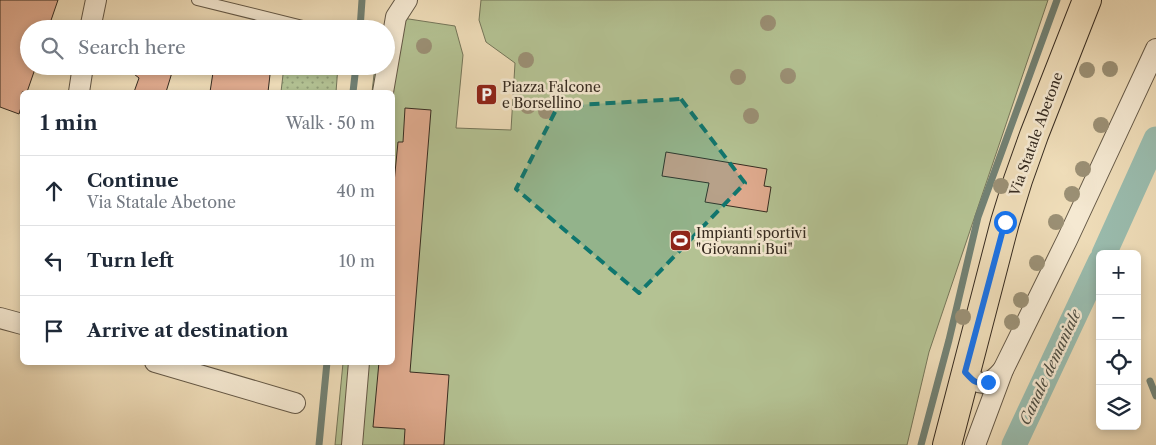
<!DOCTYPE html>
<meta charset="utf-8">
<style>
:root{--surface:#fff;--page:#f6f6f7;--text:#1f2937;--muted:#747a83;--line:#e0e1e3}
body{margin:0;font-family:"Libre Caslon Text",serif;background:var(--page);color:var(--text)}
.controls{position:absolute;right:15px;bottom:15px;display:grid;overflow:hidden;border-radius:8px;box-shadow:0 2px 8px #0003}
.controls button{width:45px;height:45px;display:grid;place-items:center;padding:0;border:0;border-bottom:1px solid var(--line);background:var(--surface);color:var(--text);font:25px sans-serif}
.stop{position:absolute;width:15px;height:15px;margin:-11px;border:4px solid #1a73e8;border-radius:50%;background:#fff}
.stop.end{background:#1a73e8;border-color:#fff;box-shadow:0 1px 5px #0008}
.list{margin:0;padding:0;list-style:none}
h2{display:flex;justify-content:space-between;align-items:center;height:65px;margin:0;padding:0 20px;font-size:21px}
h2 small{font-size:16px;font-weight:400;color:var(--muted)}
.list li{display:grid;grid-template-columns:32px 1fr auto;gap:15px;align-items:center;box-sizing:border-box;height:70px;padding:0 20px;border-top:1px solid var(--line)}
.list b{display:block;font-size:19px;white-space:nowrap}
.list p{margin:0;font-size:16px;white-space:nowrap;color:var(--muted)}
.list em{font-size:16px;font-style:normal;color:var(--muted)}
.icon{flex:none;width:28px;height:28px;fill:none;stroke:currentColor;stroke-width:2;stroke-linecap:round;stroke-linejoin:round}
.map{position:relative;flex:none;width:1156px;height:445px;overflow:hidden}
.search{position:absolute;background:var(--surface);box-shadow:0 2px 8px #0003;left:20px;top:20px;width:375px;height:55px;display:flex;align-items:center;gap:12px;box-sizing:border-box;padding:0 18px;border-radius:28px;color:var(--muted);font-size:19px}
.panel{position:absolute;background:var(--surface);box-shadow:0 2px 8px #0003;left:20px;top:90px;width:375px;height:275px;border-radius:8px}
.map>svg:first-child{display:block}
</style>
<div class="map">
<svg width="1156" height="445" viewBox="0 0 1156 445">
<defs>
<pattern id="grass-dots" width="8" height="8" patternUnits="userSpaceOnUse" patternTransform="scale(1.25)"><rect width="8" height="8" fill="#b4c293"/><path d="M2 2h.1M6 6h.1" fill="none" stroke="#939e78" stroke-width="1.8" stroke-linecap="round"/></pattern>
</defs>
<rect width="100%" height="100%" fill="#efddb9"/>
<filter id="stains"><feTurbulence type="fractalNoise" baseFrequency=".004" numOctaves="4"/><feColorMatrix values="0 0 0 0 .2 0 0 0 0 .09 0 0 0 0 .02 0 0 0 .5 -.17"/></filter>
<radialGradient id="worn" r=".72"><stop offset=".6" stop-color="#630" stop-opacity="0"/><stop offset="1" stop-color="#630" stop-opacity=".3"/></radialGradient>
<!-- grass -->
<g fill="url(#grass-dots)" stroke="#75765a">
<path d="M314,22L343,26L342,29H314Z"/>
<path d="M284,66H338L336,92H281Z"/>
</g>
<!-- pitch -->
<path fill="#b4c293" stroke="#75765a" d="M481,0H1048L929,352L907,445H335L343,363L392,362V92H372L375,66H386V29H382L389,16L455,26L463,55L456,128L511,130L515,63L486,42L479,20Z"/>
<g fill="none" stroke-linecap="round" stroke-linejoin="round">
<!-- stream -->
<g stroke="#728275" stroke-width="7">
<path d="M360,29L362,0"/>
<path d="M353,92L356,66"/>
<path d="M1150,381L1156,396"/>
<path d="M319,445L327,362"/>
<path d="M921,445L949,340L978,217L1057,0"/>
</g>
<!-- canal -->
<g stroke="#9abcae" stroke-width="25">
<path d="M1104,254L1156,139"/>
<path d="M1014,445L1100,262"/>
</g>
</g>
<!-- building -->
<g fill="#e1ac90" stroke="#362b20">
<path d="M0,0H58L48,29H29V66H36L27,92H22V104L19,114L0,107Z"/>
<path d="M124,66H174L166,92H134L139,78Z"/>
<path d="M214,66H271L268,92H210Z"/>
<path d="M405,108L431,110L410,372L449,375L444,445H404L405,429L373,427L379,362H392V203L398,142H403Z"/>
<path d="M666,152L767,169L764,186L771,187L767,212L705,202L709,183L662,176Z"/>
</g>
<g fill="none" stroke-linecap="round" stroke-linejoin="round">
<defs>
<path id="lane" d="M197,0L303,26"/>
<g id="street">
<path d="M90,29L96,0"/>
<path d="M79,92L83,66"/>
<path d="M383,92L396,17L407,0"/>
<path d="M0,318L22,324"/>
<path d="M155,362L295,403"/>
<path d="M965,372C980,388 989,386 1003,370"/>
<path d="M352,445L359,362"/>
<path d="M975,445L1003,370L1067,240L1156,49"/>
</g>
<path id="primary" d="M947,445L1005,222L1018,180L1034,135L1087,0"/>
</defs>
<!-- lane casing -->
<use href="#lane" stroke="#645846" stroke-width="12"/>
<!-- street casing -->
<use href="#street" stroke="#645846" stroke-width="22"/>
<!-- primary casing -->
<use href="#primary" stroke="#362b20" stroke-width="30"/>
<!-- lane -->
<use href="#lane" stroke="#f5e9d2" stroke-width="10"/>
<!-- street -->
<use href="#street" stroke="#f5e9d2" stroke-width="20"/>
<!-- primary -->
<use href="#primary" stroke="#efddb9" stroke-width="28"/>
</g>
<!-- trees -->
<g fill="#9b9075">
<circle cx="768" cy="23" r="8"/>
<circle cx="424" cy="46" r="8"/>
<circle cx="526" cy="60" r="8"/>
<circle cx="1110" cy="69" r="8"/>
<circle cx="1087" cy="70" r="8"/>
<circle cx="788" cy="76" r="8"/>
<circle cx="738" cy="77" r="8"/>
<circle cx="528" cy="106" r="8"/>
<circle cx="546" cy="111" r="8"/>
<circle cx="751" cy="116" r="8"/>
<circle cx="1101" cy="125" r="8"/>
<circle cx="1083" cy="169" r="8"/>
<circle cx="1001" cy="186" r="8"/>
<circle cx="1072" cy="194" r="8"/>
<circle cx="1056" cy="222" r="8"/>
<circle cx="1037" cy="263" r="8"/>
<circle cx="1021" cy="300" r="8"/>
<circle cx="963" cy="317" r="8"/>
<circle cx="1012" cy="322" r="8"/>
</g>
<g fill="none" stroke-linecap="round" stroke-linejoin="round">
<!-- route -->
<path stroke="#1a73e8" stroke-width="6" d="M988,382C976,385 973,381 965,372L1005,222"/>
</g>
<!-- marked area -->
<path fill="#0f766e" fill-opacity="0.2" stroke="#0f766e" stroke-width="4" stroke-dasharray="10 6" stroke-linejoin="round" d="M681,99L745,183L639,293L516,189L558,106Z"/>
<!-- icons -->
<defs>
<symbol id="parking-square" viewBox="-11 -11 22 22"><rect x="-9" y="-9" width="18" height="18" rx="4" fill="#8f2418" stroke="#f5e9d2"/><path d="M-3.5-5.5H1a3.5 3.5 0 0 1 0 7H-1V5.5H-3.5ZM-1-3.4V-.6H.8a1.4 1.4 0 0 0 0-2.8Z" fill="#fff"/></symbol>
<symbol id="stadium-square" viewBox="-11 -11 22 22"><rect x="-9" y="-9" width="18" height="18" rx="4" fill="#8f2418" stroke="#f5e9d2"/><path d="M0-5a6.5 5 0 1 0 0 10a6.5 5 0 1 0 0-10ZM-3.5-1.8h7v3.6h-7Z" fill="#fff"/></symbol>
</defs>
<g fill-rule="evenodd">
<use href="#parking-square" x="474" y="82" width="25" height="25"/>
<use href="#stadium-square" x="668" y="228" width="25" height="25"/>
</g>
<g text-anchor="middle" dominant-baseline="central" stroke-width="5" stroke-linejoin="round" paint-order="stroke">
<!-- poi labels -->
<g font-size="14" fill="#362b20" stroke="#f5e9d2" text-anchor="start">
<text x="502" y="87">Piazza Falcone<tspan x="502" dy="16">e Borsellino</tspan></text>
<text x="696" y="233">Impianti sportivi<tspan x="696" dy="16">"Giovanni Bui"</tspan></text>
</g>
<!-- street labels -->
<g font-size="14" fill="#362b20" stroke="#f5e9d2">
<text transform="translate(1036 134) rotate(-70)">Via Statale Abetone</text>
</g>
<!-- water labels -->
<g font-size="15" font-style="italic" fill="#4f4f44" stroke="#f5e9d2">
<text transform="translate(1050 367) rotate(-65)">Canale demaniale</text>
</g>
</g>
<rect width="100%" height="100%" filter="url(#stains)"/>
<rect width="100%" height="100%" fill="url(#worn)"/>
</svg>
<div class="controls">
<button>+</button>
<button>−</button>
<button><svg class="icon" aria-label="locate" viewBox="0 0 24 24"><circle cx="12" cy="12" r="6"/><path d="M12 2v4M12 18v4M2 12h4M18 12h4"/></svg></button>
<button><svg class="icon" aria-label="layers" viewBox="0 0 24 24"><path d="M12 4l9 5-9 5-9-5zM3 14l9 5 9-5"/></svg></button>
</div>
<div class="stop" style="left:1005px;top:222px"></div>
<div class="stop end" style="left:988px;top:382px"></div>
<div class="search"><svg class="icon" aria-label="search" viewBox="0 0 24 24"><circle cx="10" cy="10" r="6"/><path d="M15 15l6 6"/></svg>Search here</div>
<section class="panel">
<h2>1 min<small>Walk · 50 m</small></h2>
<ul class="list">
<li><svg class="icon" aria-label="ahead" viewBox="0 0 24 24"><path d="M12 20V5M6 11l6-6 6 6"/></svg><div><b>Continue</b><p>Via Statale Abetone</p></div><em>40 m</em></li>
<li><svg class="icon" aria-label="left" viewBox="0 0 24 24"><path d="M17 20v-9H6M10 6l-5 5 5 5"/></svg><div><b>Turn left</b></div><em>10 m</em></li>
<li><svg class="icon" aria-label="arrive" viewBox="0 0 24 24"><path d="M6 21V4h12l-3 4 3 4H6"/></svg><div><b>Arrive at destination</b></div></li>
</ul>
</section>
</div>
